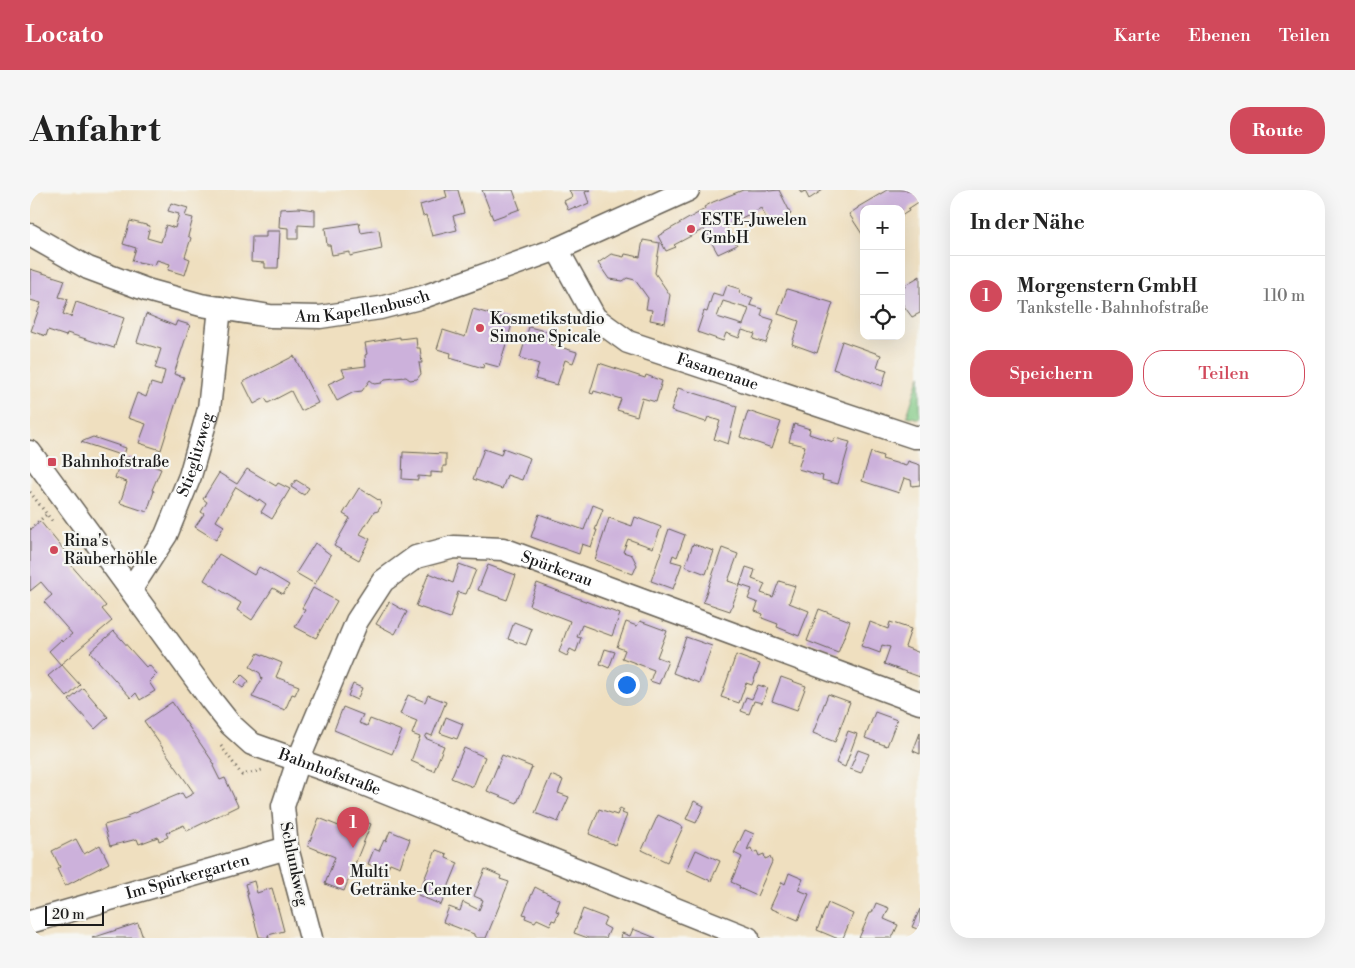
<!DOCTYPE html>
<html lang="de">
<meta charset="utf-8">
<style>
:root{--surface:#fff;--page:#f6f6f6;--text:#222;--muted:#767676;--line:#e0e0e0;--accent:#d1495b}
body{margin:0;font-family:"Libre Bodoni",serif;background:var(--page);color:var(--text)}
.controls{position:absolute;right:15px;top:15px;display:grid;overflow:hidden;border-radius:10px;box-shadow:0 5px 20px #0002}
.controls button{width:45px;height:45px;display:grid;place-items:center;padding:0;border:0;border-bottom:1px solid var(--line);background:var(--surface);color:var(--text);font:25px sans-serif}
.scale{position:absolute;left:15px;bottom:12px;width:59px;box-sizing:border-box;padding-left:5px;border:2px solid #1c1c1c;border-top:0;font-size:14px;line-height:18px;white-space:nowrap;color:#1c1c1c;-webkit-text-stroke:4px #f6f6f2;paint-order:stroke}
.you{position:absolute;left:596px;top:494px;width:18px;height:18px;margin:-12px;border:4px solid #fff;border-radius:50%;background:#1a73e8;box-shadow:0 0 0 8px #1a73e833}
.badge{display:grid;place-items:center;width:32px;height:32px;border-radius:50%;background:var(--accent);color:#fff;font-size:16px;font-weight:700}
.pin{position:absolute;translate:-50% -41px;filter:drop-shadow(0 1px 2px #0008)}
.pin::after{content:'';position:absolute;top:26px;width:18px;height:15px;background:inherit;clip-path:polygon(0 0,100% 0,50% 100%)}
.list{margin:0;padding:0;list-style:none}
h2{display:flex;justify-content:space-between;align-items:center;height:65px;margin:0;padding:0 20px;font-size:21px}
h2 small{font-size:16px;font-weight:400;color:var(--muted)}
.list li{display:grid;grid-template-columns:32px 1fr auto;gap:15px;align-items:center;box-sizing:border-box;height:80px;padding:0 20px;border-top:1px solid var(--line)}
.list b{display:block;font-size:19px;white-space:nowrap}
.list p{margin:0;font-size:16px;white-space:nowrap;color:var(--muted)}
.list em{font-size:16px;font-style:normal;color:var(--muted)}
.actions{display:flex;gap:10px;padding:15px 20px}
.actions a{flex:1;padding:11px 0;border:1px solid var(--accent);border-radius:20px;text-align:center;font-size:18px;color:var(--accent)}
.actions .main{background:var(--accent);color:#fff}
.icon{flex:none;width:28px;height:28px;fill:none;stroke:currentColor;stroke-width:2;stroke-linecap:round;stroke-linejoin:round}
.map{position:relative;flex:none;width:890px;height:748px;overflow:hidden;border-radius:20px}
header{display:flex;align-items:center;gap:30px;box-sizing:border-box;height:70px;padding:0 25px;background:var(--accent);color:#fff}
header strong{font-size:24px}
nav{display:flex;gap:28px;margin-inline-start:auto;font-size:18px}
.intro{display:flex;align-items:center;justify-content:space-between;box-sizing:border-box;height:120px;padding:0 30px}
h1{margin:0;font-size:35px}
.button{padding:12px 22px;border-radius:20px;background:var(--accent);color:#fff;font-size:18px;font-weight:700}
main{display:flex;gap:30px;padding:0 30px}
aside{flex:1;background:var(--surface);border-radius:20px;box-shadow:0 5px 20px #0002}
.map>svg:first-child{display:block}
</style>
<header>
<strong>Locato</strong>
<nav><a>Karte</a><a>Ebenen</a><a>Teilen</a></nav>
</header>
<div class="intro"><h1>Anfahrt</h1><a class="button">Route</a></div>
<main>
<div class="map">
<svg width="890" height="748" viewBox="0 0 890 748">
<rect width="100%" height="100%" fill="#f6f6f2"/>
<filter id="ink" filterUnits="userSpaceOnUse"><feTurbulence type="fractalNoise" baseFrequency=".02" numOctaves="2"/><feDisplacementMap in="SourceGraphic" scale="10" xChannelSelector="R" yChannelSelector="G"/><feConvolveMatrix kernelMatrix="1 2 1 2 8 2 1 2 1" color-interpolation-filters="sRGB"/></filter>
<filter id="wash" filterUnits="userSpaceOnUse"><feTurbulence type="fractalNoise" baseFrequency=".0096" numOctaves="4" result="noise"/><feDisplacementMap in="SourceGraphic" scale="20" xChannelSelector="R" yChannelSelector="G"/><feGaussianBlur stdDeviation="1.12" result="paint"/><feColorMatrix in="noise" values="0 0 0 0 0 0 0 0 0 0 0 0 0 0 0 0 0 1.4 0 .05"/><feComposite in="paint" operator="in"/></filter>
<g filter="url(#wash)">
<rect width="100%" height="100%" fill="#efdfbf"/>
<!-- green -->
<path fill="#82c985" stroke="#4f7250" d="M890,185V229L877,226Z"/>
<g id="blocks">
<!-- building -->
<g fill="#ccb1db" fill-rule="evenodd">
<path d="M415,0H428L434,23L423,26L427,40L402,46L396,25L393,26L390,15L417,7Z"/>
<path d="M452,0H483L490,19L463,29Z"/>
<path d="M539,0H560L555,2L559,13L546,19L545,17L538,20L534,11L542,7Z"/>
<path d="M713,0H738L739,1L749,0L761,24L740,36L731,18L696,36L707,55L688,64L674,39L644,55L646,57L636,61L628,46L675,19L674,17L683,12Z"/>
<path d="M769,0H793L779,9L775,1L771,3Z"/>
<path d="M857,0H881L890,11L878,19L879,21L871,26V19H834V47L819,24L828,18V17Z"/>
<path d="M141,13L158,18L155,26L163,28L158,46L161,48L155,67L160,69L155,85L138,80L140,74L127,70L125,75L102,71L106,58L93,54L100,31L120,36L117,48L131,52L136,35L145,38L149,24L138,21Z"/>
<path d="M269,18L285,20V36L268,35V49H258V38L249,37L250,19Z"/>
<path d="M329,33L331,43L349,40L352,59L320,66V62L302,65L300,55H297L295,38Z"/>
<path d="M236,41H250L248,78H235V73L221,72L222,47H236Z"/>
<path d="M613,50L630,53L625,83L640,105L635,133L620,130L622,120L616,119L618,108L605,90L597,88L593,91L579,89L568,73L581,64L594,67L595,64L610,67Z"/>
<path d="M0,79L35,90L29,107L38,109L33,124L41,127L46,112L94,128L84,158L37,143L36,146L18,140L16,146L1,141L11,113L0,110Z"/>
<path d="M890,86V123L882,127L871,112V99L875,97V95Z"/>
<path d="M697,95L710,99L709,103L723,108L720,115L733,119L731,126L744,130L736,153L723,149L725,144L712,140L709,148L696,143L693,151L667,142L674,121L677,122L683,103L693,106ZM693,111L719,119L713,135L687,127Z"/>
<path d="M757,99L803,113L787,163L762,154L769,131L748,124Z"/>
<path d="M443,119L483,131L469,177L454,173L453,178L420,168L421,163L407,159L413,140L435,147Z"/>
<path d="M116,124L145,136L147,131L160,135L144,184L154,187L131,260L109,253L116,234L98,228L107,203L116,207L121,193L131,196L135,181L125,178L131,159L107,152Z"/>
<path d="M499,137L523,143L520,154L547,162L543,173L535,170L527,195L505,189L509,174L490,168Z"/>
<path d="M370,147V149L386,147L387,158H390L392,173H389L391,184L387,189L380,190L376,187L355,189L352,193L345,194L340,190L332,201L324,202L307,211L298,194L315,186L312,179L336,176L335,165L337,164L335,153Z"/>
<path d="M812,151L851,165L847,177L857,180L852,196L803,179Z"/>
<path d="M264,166L288,213L271,221L261,201L238,213L235,208L224,214L213,192Z"/>
<path d="M569,173L615,188L616,185L632,191L626,212L612,208L607,226L587,220L591,209L564,201L563,204L560,203Z"/>
<path d="M648,198L707,216L698,254L684,249L690,231L678,227L676,232L641,221Z"/>
<path d="M718,221L751,232L742,258L710,247Z"/>
<path d="M764,234L780,239L779,244L803,252L805,248L820,252L808,294L792,290L793,286L768,279L775,256L759,252Z"/>
<path d="M63,247L96,258L93,269V266L51,252Z"/>
<path d="M473,258L500,268L492,290L477,285L472,299L443,289L454,259L471,265Z"/>
<path d="M373,262L416,264V276H413V283L401,282V287L388,286V290L372,289Z"/>
<path d="M841,262L853,266L852,269L876,276L878,271L890,275V295L882,296L881,290L874,288L869,303L832,291Z"/>
<path d="M98,267L131,279L122,300L124,301L117,322L90,313L97,292L85,288L89,275L94,277Z"/>
<path d="M217,279L246,296L248,293L260,299L242,329L231,322L236,314L229,309L228,311L206,297L186,331L194,336L186,350L165,337L174,324L171,322L177,312L173,309L189,283L207,294Z"/>
<path d="M266,290L279,298L274,305L261,297Z"/>
<path d="M329,298L350,311L351,316L348,321L344,322L330,344L340,349L329,370L304,356L320,328L313,324Z"/>
<path d="M563,315L573,319L565,340H567L561,357L552,354L549,364L501,347L509,324L554,340Z"/>
<path d="M605,327L631,337L623,358L598,349L593,362L602,365L607,375L603,384L565,370L579,328L602,336Z"/>
<path d="M10,331L38,365L35,368L76,416L72,419L82,431L31,474L50,495L37,507L18,486L31,475L19,461L31,450L32,452L42,444L14,412L22,405L11,392L0,401V340Z"/>
<path d="M639,339L655,345L647,367L643,365L641,371L652,374L643,399L621,391Z"/>
<path d="M285,353L301,365L285,394L266,383Z"/>
<path d="M663,354L684,361L676,384L655,376Z"/>
<path d="M692,358L708,364L698,391L710,395L700,421L673,412Z"/>
<path d="M189,364L224,385L229,377L259,395L253,404L243,398L222,430L207,420L211,413L174,390Z"/>
<path d="M429,374L446,380L436,404L428,402L420,428L386,416L399,383L423,393Z"/>
<path d="M458,375L486,385L477,410L448,400Z"/>
<path d="M716,377L725,380L722,389L735,394L731,403L743,407L749,391L765,396L759,413L779,421L769,446L747,437L748,434L732,428L733,424L725,421L728,413L718,409L722,399L710,395Z"/>
<path d="M507,393L590,424L582,446L552,435L547,447L551,448L546,462L540,459L537,466L529,462L540,431L499,415Z"/>
<path d="M283,398L307,411L286,448L265,437L275,420L272,418Z"/>
<path d="M359,412L377,422L365,444L346,434Z"/>
<path d="M789,419L820,431L808,463L777,451Z"/>
<path d="M610,431L637,441L627,467L638,471L629,494L620,491L624,480L592,468L595,460L587,457L596,432L607,436Z"/>
<path d="M484,432L502,439L496,455L478,449Z"/>
<path d="M840,432L858,439L860,432L881,439L875,457L890,463V487L854,474L860,457L852,455L850,463L831,456Z"/>
<path d="M84,441L116,477L119,475L127,484L119,492L125,501L110,510L106,503L101,508L60,462Z"/>
<path d="M656,447L682,456L669,493L643,483Z"/>
<path d="M575,459L585,462L579,478L570,474Z"/>
<path d="M228,463L252,473L246,487L269,496L265,505L262,504L255,520L222,507L232,489L230,483L220,477Z"/>
<path d="M706,465L730,474L722,495L716,493L709,513L691,507Z"/>
<path d="M212,485L219,491L213,498L205,492Z"/>
<path d="M751,487L776,496L767,520L742,511Z"/>
<path d="M323,494L332,498L327,510L318,506Z"/>
<path d="M728,495L738,498L732,513L724,511L719,524L711,521L716,507L722,509Z"/>
<path d="M53,498L78,527L65,539L39,510Z"/>
<path d="M798,504L820,512L805,552L783,543Z"/>
<path d="M378,505L395,512L398,505L416,512L402,546L397,544L395,548L414,556L404,581L381,571L390,547L382,544L387,531L370,524Z"/>
<path d="M142,512L185,575L183,576L190,590L195,588L208,616L157,641L154,635L136,643L138,647L129,651L128,647L109,654L107,649L80,656L74,635L99,628L97,626L152,603L155,608L164,603L114,531Z"/>
<path d="M313,517L333,525L329,533L337,536L340,529L372,541L362,564L304,540Z"/>
<path d="M845,522L867,530L857,556L835,548Z"/>
<path d="M416,527L433,534L427,549L410,543Z"/>
<path d="M818,541L827,544L815,577L806,573Z"/>
<path d="M890,543V564L883,561Z"/>
<path d="M434,558L455,567L443,597L421,588Z"/>
<path d="M828,560L839,564L831,583L820,579Z"/>
<path d="M472,565L502,577L487,613L457,601Z"/>
<path d="M521,585L533,590L528,603L539,607L528,632L505,623Z"/>
<path d="M664,611L674,616L666,633L656,629Z"/>
<path d="M590,618L594,620L592,623L597,625L585,655L559,644L569,619L587,625Z"/>
<path d="M628,625L653,637L637,672L612,660Z"/>
<path d="M322,626L341,634L314,701L295,694L305,667L278,656L289,628L316,639Z"/>
<path d="M715,640L724,644L717,660L721,658L723,663L727,661L729,666L734,664L735,669L740,667L742,672L727,706L709,698L710,696L701,692L712,667L704,663Z"/>
<path d="M360,641L380,649L370,677L360,673L356,682L338,674L344,659L349,661L354,650L356,651Z"/>
<path d="M46,649L54,664L70,655L79,673L35,696L27,679L30,677L22,661Z"/>
<path d="M406,660L417,664L416,668L428,673L411,715L388,705Z"/>
<path d="M666,660L690,671L681,691L657,680Z"/>
<path d="M455,679L471,686L470,689L479,692L456,748H447L444,746V744L413,732L419,717L430,721L433,712L449,720L453,710L444,706Z"/>
<path d="M759,683L773,689L768,700L779,704L768,730L740,718L752,692L755,694Z"/>
<path d="M224,691L227,703L242,698L249,722L254,741L238,745L239,748L229,747L217,705H218L215,694Z"/>
<path d="M505,697L530,710L526,721L529,722L525,731L522,730L520,735L507,729L505,732L495,728L496,725L493,724Z"/>
<path d="M798,713L823,724L813,748H806L787,740Z"/>
<path d="M846,713L859,718L854,729L868,735L862,748H829L840,723H842Z"/>
<path d="M553,719L576,728L573,735L580,739L576,748H558L544,743Z"/>
<path d="M890,719V740L882,737Z"/>
<path d="M108,733L113,748H62Z"/>
<path d="M603,739L626,748H591L592,743L600,746Z"/>
</g>
</g>
</g>
<g filter="url(#ink)">
<use href="#blocks" fill-opacity="0" stroke="#666055" stroke-width="1"/>
<g fill="none" stroke-linecap="round" stroke-linejoin="round">
<defs>
<g id="minor">
<path id="s1" d="M0,45L58,78L117,100L171,115L240,126L290,127L350,118L393,107L527,59L658,0"/>
<path id="s2" d="M527,59L565,128L598,152L884,247H890"/>
<path id="s3" d="M0,262L181,510L200,534L222,554L321,589L718,748"/>
<path id="s4" d="M101,399L136,345L160,286L179,219L190,118"/>
<path id="s5" d="M0,732L257,658"/>
<path id="s6" d="M281,748L257,658L253,616L268,571L327,431L353,391L386,367L424,357L473,359L890,513"/>
</g>
</defs>
<!-- minor casing -->
<use href="#minor" stroke="#666055" stroke-width="25"/>
<!-- path -->
<g stroke="#666055" stroke-width="3" stroke-dasharray="1 4" stroke-linecap="butt">
<path d="M0,302L22,331"/>
<path d="M0,339L17,324"/>
<path d="M191,556L212,585L232,580"/>
</g>
<!-- minor -->
<use href="#minor" stroke="#fff" stroke-width="22"/>
</g>
</g>
<!-- markers -->
<g fill="#d1495b" stroke="#f6f6f2" stroke-width="2">
<circle cx="661" cy="39" r="5"/>
<circle cx="450" cy="138" r="5"/>
<rect x="17" y="267" width="10" height="10" rx="2.5"/>
<circle cx="24" cy="360" r="5"/>
<circle cx="310" cy="691" r="5"/>
</g>
<g text-anchor="middle" dominant-baseline="central" stroke-width="4.5" stroke-linejoin="round" paint-order="stroke">
<!-- poi labels -->
<g font-size="16" fill="#1c1c1c" stroke="#f6f6f2" text-anchor="start">
<text x="671" y="30">ESTE-Juwelen<tspan x="671" dy="18">GmbH</tspan></text>
<text x="460" y="129">Kosmetikstudio<tspan x="460" dy="18">Simone Spicale</tspan></text>
<text x="32" y="272">Bahnhofstraße</text>
<text x="34" y="351">Rina's<tspan x="34" dy="18">Räuberhöhle</tspan></text>
<text x="320" y="682">Multi<tspan x="320" dy="18">Getränke-Center</tspan></text>
</g>
<!-- street labels -->
<g font-size="16" fill="#1c1c1c" stroke="#f6f6f2">
<text stroke="none"><textPath href="#s1" startOffset="349">Am Kapellenbusch</textPath></text>
<text stroke="none"><textPath href="#s2" startOffset="214">Fasanenaue</textPath></text>
<text stroke="none"><textPath href="#s4" startOffset="150">Stieglitzweg</textPath></text>
<text stroke="none"><textPath href="#s6" startOffset="569">Spürkerau</textPath></text>
<text stroke="none"><textPath href="#s3" startOffset="450">Bahnhofstraße</textPath></text>
<text transform="translate(264 674) rotate(78)">Schlunkweg</text>
<text stroke="none"><textPath href="#s5" startOffset="164">Im Spürkergarten</textPath></text>
</g>
</g>
</svg>
<div class="controls">
<button>+</button>
<button>−</button>
<button><svg class="icon" aria-label="locate" viewBox="0 0 24 24"><circle cx="12" cy="12" r="6"/><path d="M12 2v4M12 18v4M2 12h4M18 12h4"/></svg></button>
</div>
<div class="scale">20 m</div>
<div class="you"></div>
<div class="pin badge" style="left:323px;top:658px">1</div>
</div>
<aside>
<h2>In der Nähe<small></small></h2>
<ul class="list">
<li><span class="badge">1</span><div><b>Morgenstern GmbH</b><p>Tankstelle · Bahnhofstraße</p></div><em>110 m</em></li>
</ul>
<div class="actions"><a class="main">Speichern</a><a>Teilen</a></div>
</aside>
</main>
